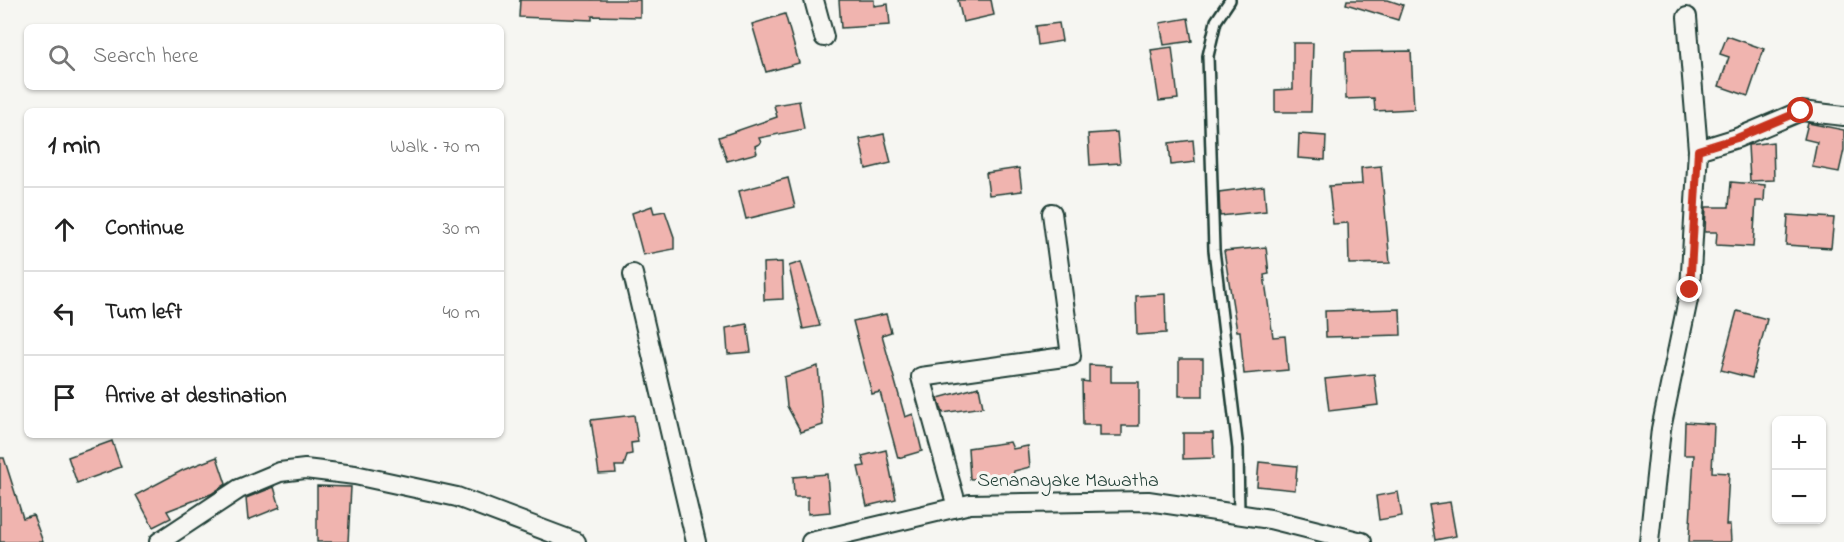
<!DOCTYPE html>
<meta charset="utf-8">
<style>
:root{--surface:#fff;--page:#f2f2f2;--text:#222;--muted:#767676;--line:#e0e0e0}
body{margin:0;font-family:"Indie Flower",sans-serif;background:var(--page);color:var(--text)}
.controls{position:absolute;right:18px;bottom:18px;display:grid;overflow:hidden;border-radius:9px;box-shadow:0 2px 4px #0004}
.controls button{width:54px;height:54px;display:grid;place-items:center;padding:0;border:0;border-bottom:2px solid var(--line);background:var(--surface);color:var(--text);font:30px sans-serif}
.stop{position:absolute;width:18px;height:18px;margin:-14px;border:4px solid #c8321e;border-radius:50%;background:#fff}
.stop.end{background:#c8321e;border-color:#fff;box-shadow:0 2px 6px #0008}
.list{margin:0;padding:0;list-style:none}
h2{display:flex;justify-content:space-between;align-items:center;height:78px;margin:0;padding:0 24px;font-size:26px}
h2 small{font-size:20px;font-weight:400;color:var(--muted)}
.list li{display:grid;grid-template-columns:39px 1fr auto;gap:18px;align-items:center;box-sizing:border-box;height:84px;padding:0 24px;border-top:2px solid var(--line)}
.list b{display:block;font-size:22px;white-space:nowrap}
.list em{font-size:20px;font-style:normal;color:var(--muted)}
.icon{flex:none;width:33px;height:33px;fill:none;stroke:currentColor;stroke-width:2;stroke-linecap:round;stroke-linejoin:round}
.map{position:relative;flex:none;width:1844px;height:542px;overflow:hidden}
.search{position:absolute;background:var(--surface);box-shadow:0 2px 4px #0004;left:24px;top:24px;width:480px;height:66px;display:flex;align-items:center;gap:15px;box-sizing:border-box;padding:0 21px;border-radius:9px;color:var(--muted);font-size:22px}
.panel{position:absolute;background:var(--surface);box-shadow:0 2px 4px #0004;left:24px;top:108px;width:480px;height:330px;border-radius:9px}
.map>svg:first-child{display:block}
</style>
<div class="map">
<svg width="1844" height="542" viewBox="0 0 1844 542">
<rect width="100%" height="100%" fill="#f6f6f2"/>
<filter id="ink" filterUnits="userSpaceOnUse"><feTurbulence type="fractalNoise" baseFrequency=".0167" numOctaves="2"/><feDisplacementMap in="SourceGraphic" scale="12" xChannelSelector="R" yChannelSelector="G"/><feConvolveMatrix kernelMatrix="1 2 1 2 8 2 1 2 1" color-interpolation-filters="sRGB"/></filter>
<g filter="url(#ink)">
<!-- building -->
<g fill="#f0b4af" stroke="#1f3d34" stroke-width="1.5">
<path d="M520,0H640V17L592,16V20L519,17Z"/>
<path d="M839,0H874V6L888,4L890,25L841,28Z"/>
<path d="M958,0H991L994,15L963,22Z"/>
<path d="M1347,0H1388L1403,5L1398,20L1346,4Z"/>
<path d="M785,14L799,63L766,72L752,24Z"/>
<path d="M1188,18L1192,41L1164,45L1160,23Z"/>
<path d="M1059,23L1062,41L1038,45L1036,26Z"/>
<path d="M1727,36L1764,49L1748,96L1719,86L1729,57L1720,54Z"/>
<path d="M1293,43H1313L1311,112H1275V90L1293,89Z"/>
<path d="M1172,47L1178,99L1159,101L1151,50Z"/>
<path d="M1411,51L1414,109L1375,111L1374,98L1346,99L1345,52Z"/>
<path d="M799,101L804,129L759,138L761,143L755,146L757,153L727,161L719,137L777,117L774,105Z"/>
<path d="M1808,123L1844,130V150L1839,172L1812,167L1817,142L1804,139Z"/>
<path d="M1117,132L1120,163L1090,165L1088,134Z"/>
<path d="M884,134L891,163L866,169L860,139Z"/>
<path d="M1299,134L1326,136L1325,160L1298,158Z"/>
<path d="M1193,140L1195,162L1171,165L1169,143Z"/>
<path d="M1773,142L1774,180L1750,181L1748,145Z"/>
<path d="M1381,166L1390,263L1349,264L1348,223L1333,224L1329,186L1362,184L1361,168Z"/>
<path d="M1019,168L1022,191L989,195L986,173Z"/>
<path d="M788,178L795,207L746,219L739,191Z"/>
<path d="M1731,182L1765,185L1764,201H1756L1753,247L1716,245L1717,232H1705L1706,207H1729Z"/>
<path d="M1264,186L1266,211L1220,216L1219,192Z"/>
<path d="M652,206L654,213L665,211L674,237V249L643,255L632,213Z"/>
<path d="M1788,215L1834,218L1831,248L1786,245Z"/>
<path d="M1266,247L1269,274L1264,275L1273,337L1285,336L1288,370L1244,374L1240,331H1237L1224,251Z"/>
<path d="M782,262L783,299L764,300L763,263Z"/>
<path d="M801,262L820,326L803,329L789,266Z"/>
<path d="M1165,294L1166,333L1137,335L1136,296Z"/>
<path d="M1400,309L1401,335L1326,337L1325,311Z"/>
<path d="M1737,311L1767,319L1752,378L1721,370Z"/>
<path d="M886,314L891,332L882,335L905,417L913,414L922,451L898,458L880,392L872,394L853,321Z"/>
<path d="M747,324L751,352L728,354L726,328Z"/>
<rect x="1179" y="359" width="24" height="37"/>
<path d="M1089,365L1111,366V382H1139V426H1122V436H1100V425H1083L1082,381L1089,382Z"/>
<path d="M818,366L823,425L801,432L787,406L784,377Z"/>
<path d="M1374,374L1378,405L1329,411L1325,379Z"/>
<path d="M979,387L983,407L943,413L938,398Z"/>
<path d="M634,415L638,442L631,443L632,454L627,455L624,466H615L616,473L599,474L591,420Z"/>
<path d="M1685,422L1714,424L1712,472L1729,473L1726,525H1730L1731,542H1689L1694,455H1684Z"/>
<path d="M1183,433H1213L1214,458L1183,459Z"/>
<path d="M112,441L121,467L77,483L68,457Z"/>
<path d="M1010,442L1013,449L1028,446L1030,467L1014,471L1013,477L970,479L968,448Z"/>
<path d="M886,450L896,499L867,506L858,467L865,466L862,456Z"/>
<path d="M217,457L226,484L211,494L167,511L171,518L153,527L136,495L183,470Z"/>
<path d="M0,458H4L23,518L33,515L43,542H0Z"/>
<path d="M1259,462L1297,466L1295,490L1257,486Z"/>
<path d="M827,474L830,512L808,514V497H794L793,477Z"/>
<path d="M317,486L351,487L348,542H317Z"/>
<path d="M274,487L280,507L248,520L246,498Z"/>
<path d="M1398,492L1402,516L1379,520L1376,496Z"/>
<path d="M1450,502L1456,536L1435,540L1429,505Z"/>
</g>
<g fill="none" stroke-linecap="round" stroke-linejoin="round">
<defs>
<path id="lane" d="M1230,0L1216,21L1208,56L1214,250L1238,449L1239,515"/>
<g id="street">
<path d="M814,0L824,37"/>
<path d="M1698,150L1737,138L1801,111L1844,116"/>
<path d="M633,274L696,542"/>
<path d="M957,507L921,377L1071,356L1052,213"/>
<path d="M159,542L239,489L280,472L305,469L355,475L457,497L576,542"/>
<path d="M811,542L970,504L1148,501L1270,519L1362,542"/>
<path d="M1649,542L1661,429L1690,290L1698,150L1687,17"/>
</g>
</defs>
<!-- lane casing -->
<use href="#lane" stroke="#1f3d34" stroke-width="14"/>
<!-- street casing -->
<use href="#street" stroke="#1f3d34" stroke-width="22"/>
<!-- lane -->
<use href="#lane" stroke="#f6f6f2" stroke-width="9"/>
<!-- street -->
<use href="#street" stroke="#f6f6f2" stroke-width="18"/>
</g>
</g>
<g fill="none" stroke-linecap="round" stroke-linejoin="round" filter="url(#ink)">
<!-- route -->
<path stroke="#c8321e" stroke-width="8" d="M1690,290L1698,150L1737,138L1801,111"/>
</g>
<g text-anchor="middle" dominant-baseline="central" stroke-width="6" stroke-linejoin="round" paint-order="stroke">
<!-- street labels -->
<g font-size="20" fill="#1f3d34" stroke="#f6f6f2">
<text x="1068" y="481">Senanayake Mawatha</text>
</g>
</g>
</svg>
<div class="controls">
<button>+</button>
<button>−</button>
</div>
<div class="stop" style="left:1801px;top:111px"></div>
<div class="stop end" style="left:1690px;top:290px"></div>
<div class="search"><svg class="icon" aria-label="search" viewBox="0 0 24 24"><circle cx="10" cy="10" r="6"/><path d="M15 15l6 6"/></svg>Search here</div>
<section class="panel">
<h2>1 min<small>Walk · 70 m</small></h2>
<ul class="list">
<li><svg class="icon" aria-label="ahead" viewBox="0 0 24 24"><path d="M12 20V5M6 11l6-6 6 6"/></svg><div><b>Continue</b></div><em>30 m</em></li>
<li><svg class="icon" aria-label="left" viewBox="0 0 24 24"><path d="M17 20v-9H6M10 6l-5 5 5 5"/></svg><div><b>Turn left</b></div><em>40 m</em></li>
<li><svg class="icon" aria-label="arrive" viewBox="0 0 24 24"><path d="M6 21V4h12l-3 4 3 4H6"/></svg><div><b>Arrive at destination</b></div></li>
</ul>
</section>
</div>
